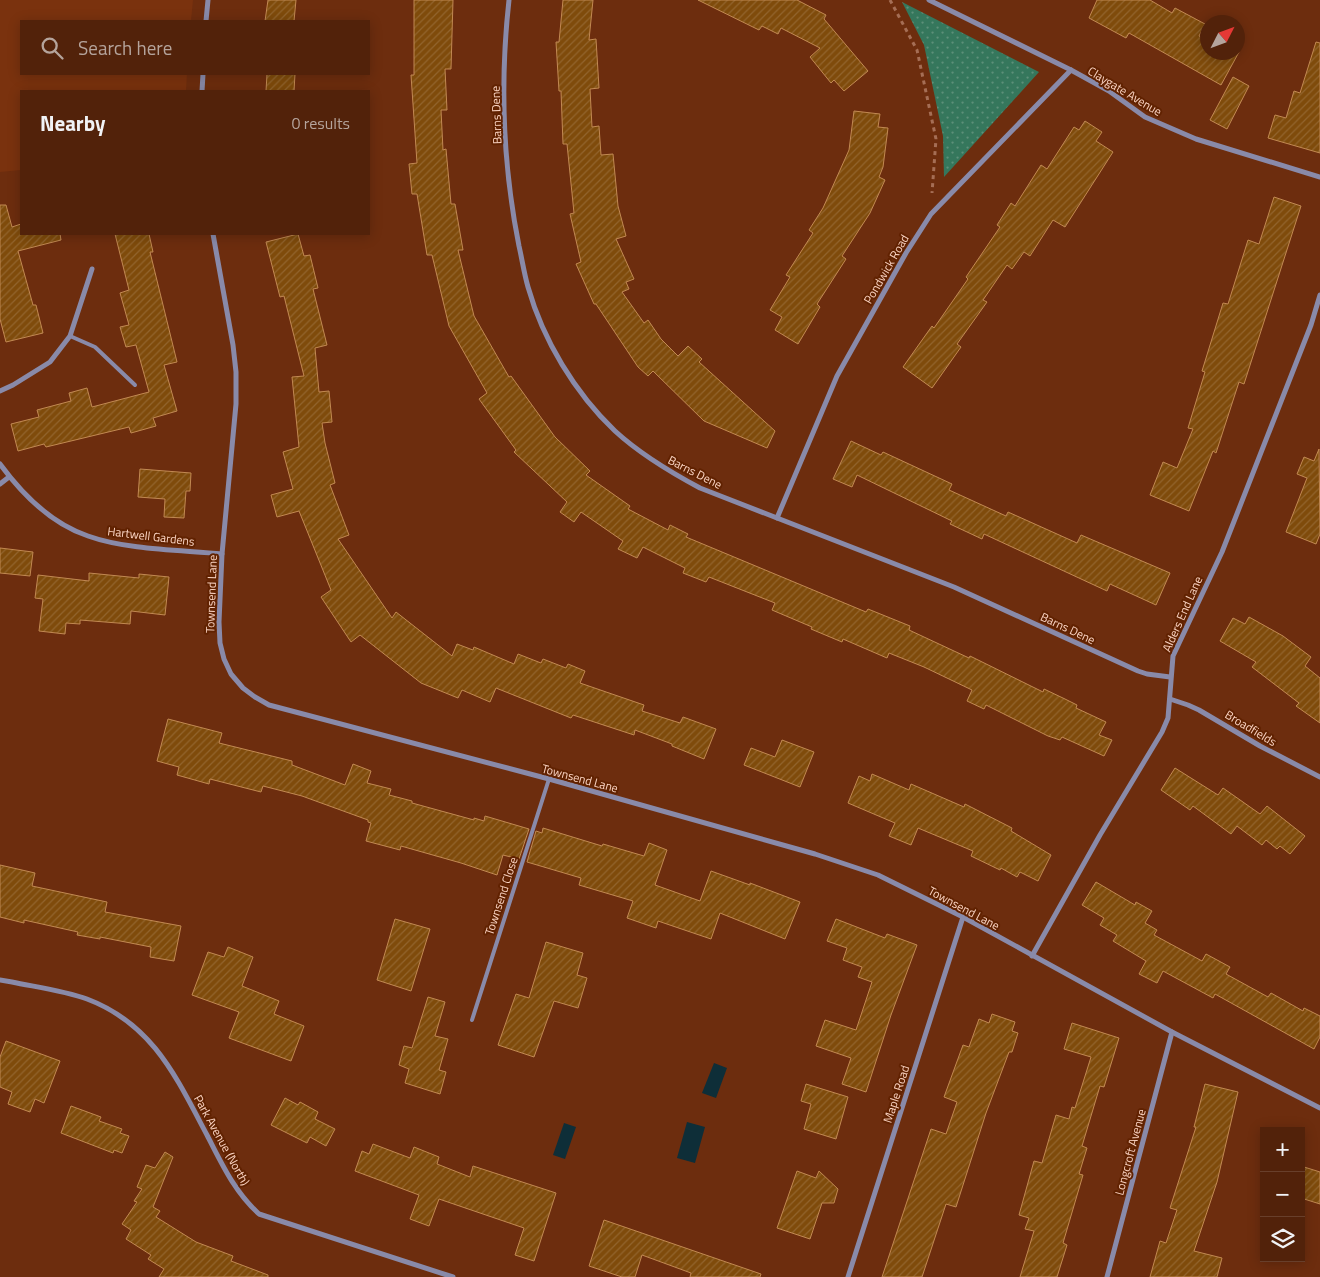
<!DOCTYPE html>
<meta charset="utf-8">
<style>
:root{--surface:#52220a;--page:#5c2f18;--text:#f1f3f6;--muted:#b5a49c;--line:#683f2b}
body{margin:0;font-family:"Titillium Web",sans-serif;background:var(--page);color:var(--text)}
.controls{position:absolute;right:15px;bottom:15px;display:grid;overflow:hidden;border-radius:0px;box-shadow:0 2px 12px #0003}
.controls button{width:45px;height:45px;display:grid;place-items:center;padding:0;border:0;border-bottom:1px solid var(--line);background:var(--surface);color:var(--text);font:25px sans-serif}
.compass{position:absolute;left:1200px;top:15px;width:45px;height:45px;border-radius:50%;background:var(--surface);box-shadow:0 2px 12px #0003;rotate:48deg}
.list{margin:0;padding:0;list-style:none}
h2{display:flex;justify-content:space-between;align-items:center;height:65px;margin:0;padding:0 20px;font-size:21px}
h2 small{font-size:16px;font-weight:400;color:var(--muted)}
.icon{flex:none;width:28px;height:28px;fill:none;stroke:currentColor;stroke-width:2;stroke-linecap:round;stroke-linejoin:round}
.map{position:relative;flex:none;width:1320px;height:1277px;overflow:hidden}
.search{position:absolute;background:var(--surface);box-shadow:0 2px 12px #0003;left:20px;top:20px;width:350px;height:55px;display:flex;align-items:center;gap:12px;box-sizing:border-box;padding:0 18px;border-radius:0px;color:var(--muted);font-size:19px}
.panel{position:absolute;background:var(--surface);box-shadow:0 2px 12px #0003;left:20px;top:90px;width:350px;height:145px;border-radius:0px}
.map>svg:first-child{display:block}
</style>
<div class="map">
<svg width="1320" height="1277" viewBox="0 0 1320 1277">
<defs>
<pattern id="grass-dots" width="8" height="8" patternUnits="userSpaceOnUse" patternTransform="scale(1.25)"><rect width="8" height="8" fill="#35775c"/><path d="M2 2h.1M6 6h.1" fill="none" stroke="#5d9079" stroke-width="1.8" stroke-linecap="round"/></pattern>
<pattern id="building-hatch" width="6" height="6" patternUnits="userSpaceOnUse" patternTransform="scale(1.25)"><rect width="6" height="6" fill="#7f4b0b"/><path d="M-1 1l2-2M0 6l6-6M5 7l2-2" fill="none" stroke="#92642d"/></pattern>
</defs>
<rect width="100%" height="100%" fill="#6d2d0e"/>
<!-- built -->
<path fill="#7a320e" d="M0,0H193L191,21H21V74H187L186,91H21V170L0,172Z"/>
<!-- grass -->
<path fill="url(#grass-dots)" d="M902,2L1039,72L944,177L943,136L924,45Z"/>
<!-- water -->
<g fill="#0e2e38">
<path d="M714,1063L727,1068L716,1098L702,1093Z"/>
<path d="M687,1122L705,1127L695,1163L677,1158Z"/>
<path d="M564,1123L576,1127L565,1159L553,1155Z"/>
</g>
<!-- building -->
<g fill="url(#building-hatch)" stroke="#c28952">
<path d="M268,0H296L294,21H265Z"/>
<path d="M414,0H453L451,69H445L447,110H441L443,150L446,149L451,204H455L463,250H458L474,316L509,377L511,376L555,437L590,471L586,475L630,506L628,509L668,530L670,525L688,534L686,537L866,612L868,609L910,626L909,630L969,658L970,656L1043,692L1044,689L1065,699L1077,705L1076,708L1106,722L1099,735L1112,740L1104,756L1062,737L1060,740L1048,736L986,705L984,709L967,701L972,690L924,667L889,653L887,658L843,639L842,642L811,629L812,627L772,610L775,603L709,577L706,582L683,573L685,568L643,547L637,558L618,549L623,541L581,512L574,522L560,512L567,502L514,452L516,450L479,399L487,393L449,326L432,255H427L417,194H412L409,164L417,163L411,75H414Z"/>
<path d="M563,0H593L589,40L596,39L599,88L590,89L592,127L599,126L601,155L613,154L618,206L626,236L616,239L634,279L626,282L629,289L622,292L644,323L648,320L661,339L678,356L688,346L702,359L699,362L775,431L767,448L704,421L653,371L648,376L638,367L596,304H594L576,264L581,262L570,214L574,213L567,144H563L561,91H559L556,42H559Z"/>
<path d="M698,0H797L826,15L824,19L868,71L844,91L834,80L831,83L810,57L820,48L781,28L778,34L762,26L759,30Z"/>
<path d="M1097,0H1150L1172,13L1175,8L1205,24L1199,36L1208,41V52H1239L1221,85L1129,33L1126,38L1089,18Z"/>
<path d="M1316,42L1320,43V153L1268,138L1275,115L1286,118L1294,91L1300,93Z"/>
<path d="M267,74H295L294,91H266Z"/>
<path d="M1233,77L1249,86L1227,129L1210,120Z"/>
<path d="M854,111L880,114L878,127L888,128L883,167L879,177L885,180L870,213L842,256L846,259L817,304L820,307L798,344L775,330L782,317L770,310L790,277L786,275L813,233L809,230L823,208L849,150Z"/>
<path d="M1085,121L1102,132L1096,141L1113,152L1065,227L1053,220L1030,256L1024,252L1012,269L1007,265L983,300L987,302L957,344L961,347L932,388L903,367L932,326L934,328L968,279L966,277L1000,227L997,225L1011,203L1015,206L1041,165L1047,169L1074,127L1079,130Z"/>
<path d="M1274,197L1301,206L1244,384L1239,382L1216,453L1213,451L1189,511L1150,495L1163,462L1177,468L1193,429L1188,428L1205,372L1202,371L1223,303L1228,304L1248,240L1259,244Z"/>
<path d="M0,205H6L12,227L21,224V234H60L61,240L18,251L33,305H36L43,333L6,342L0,319Z"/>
<path d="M115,234H149L153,252H150L177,362L164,365L177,411L153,418L156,426L131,433L129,427L46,447L44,444L18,451L11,424L39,417L37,410L71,401L69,393L87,388L92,407L149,392L136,345L126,347L120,327L129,325L120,293L129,290Z"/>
<path d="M298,234L304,256L310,255L318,288L313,289L327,345L315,348L319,392L329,391L332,422L322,423L325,443L335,483L330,485L349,535L338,539L392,618L396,612L452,656L457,644L473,650L474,647L514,664L518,654L541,663L543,659L566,668L568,664L585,671L580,683L644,705L642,711L680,723L683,717L716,729L704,759L672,746V744L635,730L634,735L573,715L571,718L496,688L490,702L462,690L458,698L421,683L360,635L351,642L321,597L331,590L299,511L277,517L271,495L293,489L283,452L299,447L292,377L304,376L284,296L280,297L266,242Z"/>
<path d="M851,441L881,455L883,452L952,484L949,490L1006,516L1008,512L1077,543L1081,535L1170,573L1156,605L1110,584L1107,591L984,534L982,539L950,524L952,521L857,475L852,487L833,479Z"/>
<path d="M1319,449L1320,534L1316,544L1286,532L1307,478L1297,474L1304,457L1314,461Z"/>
<path d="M140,469L191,473L190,491H186L184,518L164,517L165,499L138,497Z"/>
<path d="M0,548L33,552L30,576L0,573Z"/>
<path d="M89,573L139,578V574L169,577L165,615L131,611L130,624L80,620V624L66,623L65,634L39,631L43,599L35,598L38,575L89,581Z"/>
<path d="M1249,617L1283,636L1311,657L1305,666L1320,678V723L1296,706L1299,703L1252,667L1256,662L1220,641L1233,618L1245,624Z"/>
<path d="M168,719L222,733L219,743L292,761V765L345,785L353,764L371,771L367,783L391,789L389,795L412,801V803L474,820V818L484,821L485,816L529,829L519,859L503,855L497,875L461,863L401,846L400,850L366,841L371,823L368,822V820L302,796L263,786L261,792L210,779L209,784L177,775L179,767L157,761Z"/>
<path d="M782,740L814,752L800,787L744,765L751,748L775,757Z"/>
<path d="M1175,768L1218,795L1223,788L1260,814L1267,806L1305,836L1290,854L1280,846L1277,849L1266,840L1262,845L1237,826L1231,834L1193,806L1190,810L1161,790Z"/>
<path d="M872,774L909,790L911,784L964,807L965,804L1012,828L1011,831L1051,855L1038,881L1020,872L1017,877L1001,868L1000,870L971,856L973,851L918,828L911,845L889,836L895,823L848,803L859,776L870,781Z"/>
<path d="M543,828L602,846L603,844L644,856L649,843L667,850L655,885L700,901L711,871L750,885V883L800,902L785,939L720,913L711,939L658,921L656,928L627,918L633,901L579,885L581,878L527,862L536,831L542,833Z"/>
<path d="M0,865L35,873L32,886L107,902L105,912L181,926L174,961L150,957L151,947L100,937V939L77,935L78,932L24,920V923L0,917Z"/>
<path d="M1096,882L1135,905L1136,902L1152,911L1145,923L1157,930L1154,935L1202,961L1206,954L1230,967L1226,974L1268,997L1271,993L1303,1011L1304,1008L1320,1016V1037L1314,1049L1215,994L1213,998L1163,971L1157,983L1139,974L1146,961L1113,941L1117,935L1100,925L1104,918L1082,905Z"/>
<path d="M395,919L430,929L411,991L377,980Z"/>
<path d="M836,919L885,938L887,934L917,945L891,1015L866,1092L842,1084L851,1058L816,1046L825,1020L856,1030L872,982L858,977L862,967L843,960L847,948L827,941Z"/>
<path d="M546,942L583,953L577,975L587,978L578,1008L554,1001L534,1057L498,1045L516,994L529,998Z"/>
<path d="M228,947L253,957L242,986L279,1001L274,1014L304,1026L291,1061L229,1038L239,1012L192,995L208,952L224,957Z"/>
<path d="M428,997L445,1002L435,1036L448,1039L439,1070L446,1072L440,1094L405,1083L409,1069L399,1065L404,1046L412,1048Z"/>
<path d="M992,1014L1015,1022L1012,1031L1018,1033L1012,1052H1009L986,1113L956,1207L946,1204L922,1277H882L931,1129L946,1134L957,1102L944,1097L963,1045L969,1047L979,1019L989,1023Z"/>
<path d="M1072,1023L1119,1038L1104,1087L1100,1086L1082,1146L1087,1148L1079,1174L1083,1175L1063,1243L1067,1245L1057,1277H1020L1034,1231L1025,1229L1029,1218L1019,1215L1034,1161L1042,1163L1056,1115L1069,1119L1072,1107L1075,1108L1091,1057L1064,1049Z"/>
<path d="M6,1041L60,1061L44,1103L35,1099L30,1112L8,1104L12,1092L0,1087V1057Z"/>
<path d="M806,1084L848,1097L836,1139L804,1129L811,1104L801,1101Z"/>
<path d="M1205,1084L1238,1092L1217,1182L1194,1251L1222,1258L1217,1277H1150L1160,1241L1166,1243L1177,1210L1170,1208L1196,1127H1194Z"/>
<path d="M285,1098L298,1105L300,1102L318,1112L315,1119L335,1129L326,1146L310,1137L307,1143L271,1125Z"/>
<path d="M71,1106L101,1117L99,1121L122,1129L120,1133L129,1136L122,1153L114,1150L113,1153L61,1133Z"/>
<path d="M373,1144L410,1158L414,1147L439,1157L437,1164L470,1177L473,1166L556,1193L534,1261L515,1255L524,1228L439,1199L429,1226L410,1219L419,1195L355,1171L362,1151L369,1154Z"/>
<path d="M165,1152L173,1157L153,1207L160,1211L156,1217L196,1242L233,1256L231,1261L268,1275V1277H159L164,1269L148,1259L151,1255L126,1239L131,1230L122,1224L137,1202L134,1201L142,1189L137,1187L146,1165L155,1168Z"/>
<path d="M1301,1166L1320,1172V1204L1301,1198Z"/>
<path d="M797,1171L816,1178L819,1171L838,1189L834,1203H822L810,1239L777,1228Z"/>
<path d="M604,1220L761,1274L760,1277H690L691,1273L642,1255L635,1277H622L589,1266Z"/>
</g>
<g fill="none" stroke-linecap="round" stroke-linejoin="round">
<!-- path -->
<path stroke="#a56e55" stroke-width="3" stroke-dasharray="4 4" stroke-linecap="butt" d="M890,0L917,50L936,139L932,193"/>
<!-- service -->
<g stroke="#898aa9" stroke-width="4">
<path d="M70,336L95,347L135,385"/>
<path d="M472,1020L549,779"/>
</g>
<!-- minor -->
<g stroke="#898aa9" stroke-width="5">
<path d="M509,0C500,81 503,166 519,246C522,259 524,273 528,287C543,340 575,393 615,431C640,454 670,472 700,488L954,587L1138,671L1147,674L1170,677"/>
<path d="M929,0L1071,70L1109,91L1145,117L1196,139L1320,177"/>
<path d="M206,21L208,0"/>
<path d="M202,91L203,74"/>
<path d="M213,234L233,345L236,372V404L222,554L219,622L220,643L224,659L231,674L243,688L255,697L269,705L549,779L815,854L878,875L963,917L1172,1032L1320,1108"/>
<path d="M0,391L13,385L50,362L70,336L92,269"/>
<path d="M0,464C22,494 52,524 88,536C127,550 181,550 222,554"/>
<path d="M0,484L9,477"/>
<path d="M777,518L837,376L906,253L931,214L1071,70"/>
<path d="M1170,699L1188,705L1199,710L1260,746L1320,777"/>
<path d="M1032,956L1100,835L1162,732L1168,718L1173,656L1222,552L1311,325L1320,295"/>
<path d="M0,980L12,982C36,987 65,991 87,999C153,1024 176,1077 207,1135C222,1164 234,1191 259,1214L453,1277"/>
<path d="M848,1277L963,917"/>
<path d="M1107,1277L1172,1032"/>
</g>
</g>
<g text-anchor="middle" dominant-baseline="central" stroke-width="4" stroke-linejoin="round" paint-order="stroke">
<!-- street labels -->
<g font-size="12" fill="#fbd4c3" stroke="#612201">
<text transform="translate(1125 91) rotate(31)">Claygate Avenue</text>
<text transform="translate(496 115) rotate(-92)">Barns Dene</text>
<text transform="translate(886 269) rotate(-60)">Pondwick Road</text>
<text transform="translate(695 472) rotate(27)">Barns Dene</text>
<text transform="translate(151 536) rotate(7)">Hartwell Gardens</text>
<text transform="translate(211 594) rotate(-88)">Townsend Lane</text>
<text transform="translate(1182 614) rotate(-66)">Alders End Lane</text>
<text transform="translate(1068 628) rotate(25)">Barns Dene</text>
<text transform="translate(1251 728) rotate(31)">Broadfields</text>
<text transform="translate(580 778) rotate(15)">Townsend Lane</text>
<text transform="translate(501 896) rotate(-72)">Townsend Close</text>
<text transform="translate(964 908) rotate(28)">Townsend Lane</text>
<text transform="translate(896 1094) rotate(-72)">Maple Road</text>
<text transform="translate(222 1140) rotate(61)">Park Avenue (North)</text>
<text transform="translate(1130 1152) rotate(-75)">Longcroft Avenue</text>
</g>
</g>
</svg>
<div class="controls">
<button>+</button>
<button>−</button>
<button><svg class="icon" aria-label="layers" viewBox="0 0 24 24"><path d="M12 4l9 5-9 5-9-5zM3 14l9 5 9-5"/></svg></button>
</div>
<svg class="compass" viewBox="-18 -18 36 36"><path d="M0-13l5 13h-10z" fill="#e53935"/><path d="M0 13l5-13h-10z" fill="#b5a49c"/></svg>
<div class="search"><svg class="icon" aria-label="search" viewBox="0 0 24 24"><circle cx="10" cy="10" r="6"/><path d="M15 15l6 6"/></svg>Search here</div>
<section class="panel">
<h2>Nearby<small>0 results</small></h2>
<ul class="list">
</ul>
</section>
</div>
